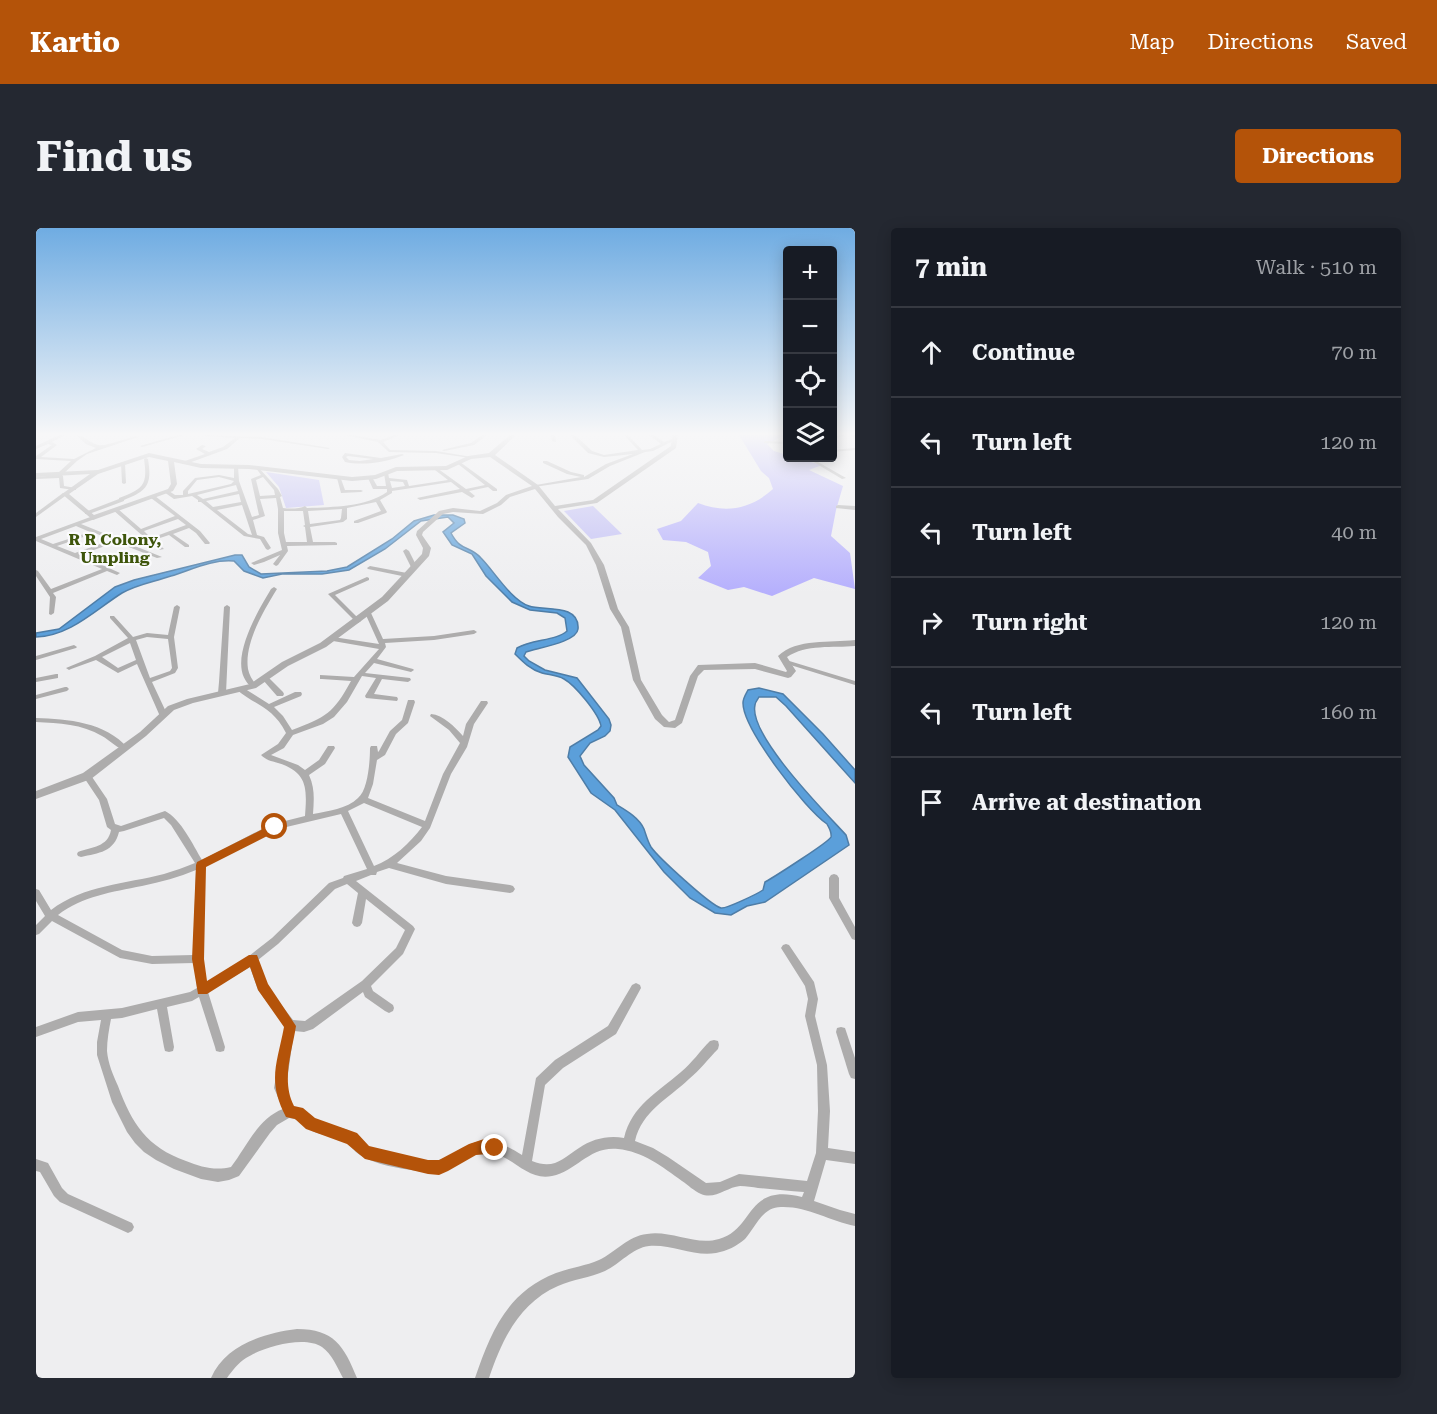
<!DOCTYPE html>
<meta charset="utf-8">
<style>
:root{--surface:#171b24;--page:#242831;--text:#f1f3f6;--muted:#9ea1a6;--line:#363941;--accent:#b45309}
body{margin:0;font-family:"Roboto Serif",serif;background:var(--page);color:var(--text)}
.controls{position:absolute;right:18px;top:18px;display:grid;overflow:hidden;border-radius:6px;box-shadow:0 3px 15px #0003}
.controls button{width:54px;height:54px;display:grid;place-items:center;padding:0;border:0;border-bottom:2px solid var(--line);background:var(--surface);color:var(--text);font:30px sans-serif}
.stop{position:absolute;width:18px;height:18px;margin:-14px;border:4px solid #b45309;border-radius:50%;background:#fff}
.stop.end{background:#b45309;border-color:#fff;box-shadow:0 2px 6px #0008}
.list{margin:0;padding:0;list-style:none}
h2{display:flex;justify-content:space-between;align-items:center;height:78px;margin:0;padding:0 24px;font-size:26px}
h2 small{font-size:20px;font-weight:400;color:var(--muted)}
.list li{display:grid;grid-template-columns:39px 1fr auto;gap:18px;align-items:center;box-sizing:border-box;height:90px;padding:0 24px;border-top:2px solid var(--line)}
.list b{display:block;font-size:22px;white-space:nowrap}
.list em{font-size:20px;font-style:normal;color:var(--muted)}
.icon{flex:none;width:33px;height:33px;fill:none;stroke:currentColor;stroke-width:2;stroke-linecap:round;stroke-linejoin:round}
.map{position:relative;flex:none;width:819px;height:1150px;overflow:hidden;border-radius:6px}
header{display:flex;align-items:center;gap:36px;box-sizing:border-box;height:84px;padding:0 30px;background:var(--accent);color:#fff}
header strong{font-size:28px}
nav{display:flex;gap:33px;margin-inline-start:auto;font-size:21px}
.intro{display:flex;align-items:center;justify-content:space-between;box-sizing:border-box;height:144px;padding:0 36px}
h1{margin:0;font-size:42px}
.button{padding:15px 27px;border-radius:6px;background:var(--accent);color:#fff;font-size:21px;font-weight:700}
main{display:flex;gap:36px;padding:0 36px}
aside{flex:1;background:var(--surface);border-radius:6px;box-shadow:0 3px 15px #0003}
.map>svg:first-child{display:block}
</style>
<header>
<strong>Kartio</strong>
<nav><a>Map</a><a>Directions</a><a>Saved</a></nav>
</header>
<div class="intro"><h1>Find us</h1><a class="button">Directions</a></div>
<main>
<div class="map">
<svg width="819" height="1150" viewBox="0 0 819 1150">
<rect width="100%" height="100%" fill="#eeeef0"/>
<!-- green -->
<g fill="#c0bdf5">
<path d="M230,244L283,252L288,277L250,280L243,259Z"/>
<path d="M557,278L586,306L555,311L528,283Z"/>
</g>
<!-- forest -->
<path fill="#b4aefd" d="M703,207H749L731,216L738,223L751,227L752,230H760L786,237L773,242L807,258L800,282L795,308L814,325L819,361L778,350L736,368L708,359L692,362L662,350L675,338L672,324L650,314L627,312L621,301L645,293L662,275C690,286 715,281 737,261L733,250L725,243Z"/>
<!-- water -->
<path fill="#5b9fda" stroke="#4e7da7" stroke-width="1.5" d="M398,287H417L428,291L429,295L415,305C425,324 433,317 445,330C458,343 475,372 493,378C507,383 544,375 542,401C541,414 501,420 490,424L488,428L493,433L509,442L541,450L573,491L575,497L574,503L569,508L554,515L544,528L548,537L578,570L581,577C591,583 603,590 608,601C610,607 612,614 615,619C622,629 674,677 685,680C690,681 721,666 727,662L729,654C738,649 793,614 795,609C796,604 793,600 791,596C769,581 707,501 707,475C707,470 710,466 712,462L723,460L747,466L787,506L819,542V555L750,478L740,469H723C722,471 719,474 719,477C712,507 790,585 810,607L813,617L729,674L711,678L695,687L679,685L654,670L628,644L579,582L555,565L532,529L534,519L562,502L565,498C563,486 539,457 528,451C521,447 513,447 506,445C495,442 487,434 479,426L481,420C496,411 520,413 531,403L529,390L521,385L494,382L476,374L450,348L436,326L416,317L407,304L418,295L412,289L385,293L349,321L313,342L286,346H246L227,350L208,343L198,333C176,331 155,342 135,348C118,354 102,356 86,365C59,382 34,408 0,409V405L23,401L79,359L98,352L199,327H206L213,339L225,346L291,343L311,339L356,311L378,293Z"/>
<g fill="none" stroke-linecap="round" stroke-linejoin="round">
<!-- minor -->
<g fill="#adacac" fill-rule="evenodd">
<path d="M23,207H29L16,214L21,217L5,229L38,231L60,220L50,216L40,207C49,207 53,215 62,217C69,219 91,210 100,208L102,209L51,226L41,233L26,247L27,248L28,258L40,260V262H38L24,260L23,250L0,251V249L22,247V245L35,233L0,231V228L16,217L12,216L0,221V218Z"/>
<path d="M142,207H149L106,219L104,218Z"/>
<path d="M168,207L226,209L294,220L292,221L226,211L204,210L191,221L150,236H146V234L169,226L160,221L166,217L170,218L166,221L173,224L187,219L199,210L170,208Z"/>
<path d="M308,207H317L345,212L358,207H364L347,214L354,222L400,223L436,229L434,230L400,225L353,224L342,214Z"/>
<path d="M446,207H451L438,217L408,223L406,222L435,215Z"/>
<path d="M515,207H519L520,214L516,213Z"/>
<path d="M534,207H539L556,223L568,227L602,222L588,207H592L606,222L614,221L625,216L613,207H618L628,214L639,210L641,211L617,223L609,224L574,238L552,251L498,259V258L500,257L545,249L531,246L507,235V233H511L535,244L548,247V249L570,236L597,226L568,229L552,225Z"/>
<path d="M804,207H812L796,211V209Z"/>
<path d="M815,207H819V210Z"/>
<path d="M730,213L750,214H752V216L728,215V214Z"/>
<path d="M819,220V222L796,224V222Z"/>
<path d="M309,225L345,230L366,226L368,227C351,234 328,238 309,234L306,229ZM312,228L337,231L324,233L313,232L310,229Z"/>
<path d="M110,230L112,231C116,256 112,263 88,272V273L53,286H49V284L83,271V270C107,261 112,257 108,231Z"/>
<path d="M771,230H775L810,250L806,251Z"/>
<path d="M87,234L89,235L90,255L88,256L86,255L85,235Z"/>
<path d="M424,234L461,261V263H457L452,259L433,263L439,268L436,270L426,264L384,272L381,270L424,261L415,254L356,263V265L344,272L351,284L350,285L322,295H318V293L345,283L340,274L311,280V291L307,294L274,299L277,314H299L301,315V317L251,318L252,323L242,337L240,338L237,336L244,327L228,334L218,337L215,335L246,322L242,305V281L240,270L224,271L229,288L217,292L221,307L228,309L235,320L232,322L230,321L224,311L208,308L165,274H162V272L156,268L138,271L128,264L133,263L139,267H147V263L159,250L183,247L198,250V239L202,238L203,253L216,289L223,287L215,251L225,247L220,240L222,239L242,261L246,268L244,269L247,280C253,281 264,281 269,278L271,280C298,279 329,279 351,264V261H337L332,250L336,249L341,258H350L348,245L350,244L352,245L353,250L371,252L373,258L412,252L399,242V241L401,240L430,261L449,257L422,236V235ZM183,249L198,253L195,256L152,266V263L161,252ZM227,249L238,262L239,267L224,268L220,252ZM354,253L367,254L369,258L356,260ZM200,257L202,263L167,271L161,267ZM203,266L205,274L177,279L170,273ZM206,277L216,307L212,306L181,282ZM306,281L305,290L304,292L274,296L272,283ZM248,283H267L269,297L267,298L269,299L271,314H250L248,305Z"/>
<path d="M301,250L305,251L309,262H325L327,263L325,264L305,265Z"/>
<path d="M27,265L32,266L0,289V285Z"/>
<path d="M115,268H119L164,303L174,315L173,316H169L160,305L153,300L137,306L153,317V319H149L133,307L118,312L128,321L123,322L77,282L82,281L105,301L139,288L115,270ZM142,291L150,297L115,310L108,303Z"/>
<path d="M802,277L819,278V282L800,280V278Z"/>
<path d="M57,288L59,289V291L45,296L126,329L121,330L80,314L44,327L84,345L81,347L71,343L17,365L20,369L18,385L15,387L13,386L14,369L0,348V342L2,343L15,361L66,341L0,313V309ZM40,298L54,304L17,316L5,311ZM59,305L75,312L39,325L21,318Z"/>
<path d="M370,321L373,323L381,339L380,340L375,339L367,323Z"/>
<path d="M334,338L371,345L374,347L371,349L332,341L331,340Z"/>
<path d="M331,349L333,350V352L299,367L325,393L322,395L320,394L292,366Z"/>
<path d="M238,359L241,361C228,382 208,415 212,441C213,447 217,453 221,458L217,460C187,440 222,383 235,361Z"/>
<path d="M141,377L144,379L138,409L142,440L139,445L116,454L131,486L130,488H124L123,486L101,436L82,445L60,432L35,441L33,442L30,440L59,428L92,410L74,390V388H78L97,409L111,405L132,407L138,379ZM111,409L132,411L136,440L134,443L114,450L100,412ZM94,415L100,432L82,440L66,429Z"/>
<path d="M191,377L194,379L190,465L186,467L182,465L183,454L188,379Z"/>
<path d="M332,383L335,385L347,411L398,408L438,402L441,404L438,406L398,412L349,415L350,419L341,431L377,441L378,442L375,444L338,435L329,445L374,450L375,452L372,454L346,451L338,466L361,469L362,471L361,473L330,470L329,468L340,450L326,448L311,474L298,489L287,496L257,507L248,520L235,527L262,537L269,542L283,532L292,518H298L299,520L289,536L273,547C279,560 278,572 277,586C292,583 311,581 322,570C332,562 334,533 334,520L335,518H341L342,524L343,523L354,503L366,492L372,472H378L379,474L372,495L360,506L349,527L341,532L337,556L332,570L389,593L407,546L424,515L413,502L394,488L395,486C407,487 419,499 427,508L430,496L445,473H451L452,475L438,496L431,519L415,546L394,600L385,613L361,635L410,648L474,657L477,658L479,661L477,664L474,665L410,656L353,640L341,644L340,647H335L320,653L377,698L379,701L367,726L335,758L337,763L357,777L358,780L357,783L353,785L349,783L329,769L327,764L277,801L268,804L258,803L250,860L257,879C267,882 272,888 281,893C290,898 302,898 312,902C321,906 325,915 333,919C348,928 375,931 392,933C402,934 409,930 418,925C446,907 458,910 486,927L500,850L519,832L572,798L596,757L600,755L604,757L605,760L580,806L527,840L509,857L496,933C518,942 526,931 543,920C556,911 572,907 588,910C596,877 621,865 645,844C656,835 664,823 674,813L678,812L682,813L683,817L682,821C672,831 664,842 653,851C632,871 606,883 599,913L617,920L632,929L670,955L684,954L703,946L771,953L780,925L782,883L781,837L769,788L772,771L769,758L745,720L747,717L750,716L753,717L778,754L782,771L779,788L791,837L794,883L792,920L819,924V936L790,932L778,973L804,982L819,986V998C794,993 771,978 745,979C726,979 720,999 709,1011C701,1018 691,1023 680,1025C658,1029 636,1016 613,1018C596,1020 584,1036 569,1043C554,1050 537,1051 522,1058C483,1075 466,1112 453,1150H439C455,1104 471,1064 520,1045C534,1040 549,1038 563,1032C580,1024 592,1008 611,1006C635,1002 659,1018 683,1011C719,1001 709,955 766,969L768,964C753,963 737,961 722,960C717,959 710,958 704,958C691,959 679,972 665,966C658,963 652,957 646,953C627,939 606,923 582,921C553,918 541,943 516,948C490,954 473,923 449,924C432,924 420,941 403,944C396,946 388,944 381,943C362,940 340,937 324,927C317,923 314,915 307,912C297,907 286,908 276,903C268,899 263,890 253,890L241,897L234,905L203,948L193,952L182,954L165,951L138,941L120,932L108,924L99,915L91,904L76,874L61,827V814L65,792L42,794L0,809V799L42,784L86,780L154,764L161,760L158,735L116,736L84,730L16,693L3,706L0,707V697L9,688L0,673V661L3,662L15,682C48,657 89,656 128,646C138,643 149,639 159,635L135,597L128,590L88,603L83,604C78,624 63,625 45,629L42,628L41,626L42,624C56,619 72,619 75,602L71,599L63,572L47,548L48,546H54L71,571L79,596L85,598L129,583C145,591 157,617 166,632L226,601L249,593L269,588C271,561 272,544 242,535C235,533 230,532 225,527L242,516L250,505C237,479 220,478 200,461L202,459H206L233,476L259,464H265L266,466L265,468L238,479L247,488L256,502C290,489 297,486 315,453L286,451H284V447L318,449L343,421L297,413L294,411L297,409L343,416L329,385ZM328,575L386,599C374,615 357,631 338,638L312,583ZM305,586L331,641L308,648L307,650L293,655L236,710L204,735L170,755L167,731L169,638L242,601ZM160,642L157,727L116,728L86,722L22,687C47,668 76,664 106,658C125,654 143,649 160,642ZM311,656L322,665L316,695L318,698L321,699L324,698L326,695L330,671L369,702L360,720L326,753L269,793L257,792L230,757L222,732L242,716L299,661ZM214,739L222,762L249,798L238,860L247,881C222,890 210,920 195,939C179,943 165,939 150,933C111,919 96,896 82,858C77,847 72,835 71,823C71,812 73,801 75,791L86,790L121,781L128,819L129,823L133,824L137,823L138,819L131,779L156,773L163,769L179,819L180,823L184,824L188,823L189,819L172,764Z"/>
<path d="M38,417L41,419L40,420L0,432V428Z"/>
<path d="M750,432L819,453V457L748,435V433Z"/>
<path d="M20,446H22V450L0,454V450Z"/>
<path d="M227,448H231L247,464L248,466L247,468H241L227,452Z"/>
<path d="M29,459H31L33,461L31,463L0,471V467Z"/>
<path d="M0,490C32,491 69,494 92,520L91,522C82,522 74,512 66,508C46,496 23,495 0,494Z"/>
<path d="M798,646L801,647L803,650V670L819,699V712L816,711L793,670V650L795,647Z"/>
<path d="M805,799L809,800L819,830V851L815,850L813,846L800,804L801,800Z"/>
<path d="M0,931L12,935L26,960L32,966L96,995L98,999L96,1003L92,1005L24,974L18,968L4,944L0,943Z"/>
<path d="M261,1101C298,1101 308,1118 321,1150H307C301,1139 296,1126 286,1119C268,1107 227,1119 210,1130C202,1135 196,1143 191,1150H175C189,1117 228,1105 261,1101Z"/>
</g>
<!-- tertiary -->
<path fill="#adacac" fill-rule="evenodd" d="M474,207H480L459,227L502,257L519,278L557,272L635,218L636,207H642L640,220L561,275L522,281L555,315L568,337L582,381L593,399L605,452L626,487L633,494L639,492L654,448L662,437L719,435L750,444L751,443L742,428C761,410 794,415 819,412V418C797,420 770,416 751,429L760,443L755,449L752,450L719,441L668,442L662,448L646,495L639,500L628,499L619,491L597,452L585,399L574,381L560,337L550,317L522,289L499,261L474,269L465,277L447,286L417,284L407,286L387,304L386,307L395,320L393,328L352,373L290,419L252,438L220,460L157,475L138,482L110,508L55,551L0,571V563L47,545L104,504L132,478L151,471L214,456L246,434L284,415L346,369L386,326L387,320L380,307L381,303L403,283L417,280L444,283L461,275L470,267L496,258L454,229L435,231L411,242L361,243L340,251L316,253L213,241L165,240L138,234L141,256L137,263L57,292L26,266L54,246L0,249V245L62,242L113,225L165,236L213,237L316,249L339,247L360,239L410,238L432,228L453,225ZM113,229L132,233L135,256L132,261L58,287L33,266L62,246Z"/>
</g>
<!-- sky -->
<linearGradient id="sky" x2="0" y2="1"><stop stop-color="#6face2"/><stop offset="0.56" stop-color="#f7f7f8"/><stop offset="1" stop-color="#f7f7f8" stop-opacity="0"/></linearGradient>
<rect width="819" height="368" fill="url(#sky)"/>
<!-- route -->
<path fill="#b45309" d="M239,595L243,596V602L170,639L168,731L171,753L213,727H221L232,756L260,798C256,824 245,853 258,878L267,880L279,890L321,905L333,918L392,932H403L433,916L448,911L464,915L466,920L464,925L440,927L412,943L403,947L392,946L329,931L311,916L270,901L259,891L250,889C231,853 241,836 248,799L222,762L214,739L171,766H162L156,731L160,637L161,634Z"/>
<g text-anchor="middle" dominant-baseline="central" stroke-width="4.5" stroke-linejoin="round" paint-order="stroke">
<!-- far-neighbourhood labels -->
<g font-size="16" font-weight="bold" fill="#3e550b" stroke="#fbfbfd">
<text x="79" y="311">R R Colony,<tspan x="79" dy="18">Umpling</tspan></text>
</g>
</g>
</svg>
<div class="controls">
<button>+</button>
<button>−</button>
<button><svg class="icon" aria-label="locate" viewBox="0 0 24 24"><circle cx="12" cy="12" r="6"/><path d="M12 2v4M12 18v4M2 12h4M18 12h4"/></svg></button>
<button><svg class="icon" aria-label="layers" viewBox="0 0 24 24"><path d="M12 4l9 5-9 5-9-5zM3 14l9 5 9-5"/></svg></button>
</div>
<div class="stop" style="left:239px;top:599px"></div>
<div class="stop end" style="left:459px;top:920px"></div>
</div>
<aside>
<h2>7 min<small>Walk · 510 m</small></h2>
<ul class="list">
<li><svg class="icon" aria-label="ahead" viewBox="0 0 24 24"><path d="M12 20V5M6 11l6-6 6 6"/></svg><div><b>Continue</b></div><em>70 m</em></li>
<li><svg class="icon" aria-label="left" viewBox="0 0 24 24"><path d="M17 20v-9H6M10 6l-5 5 5 5"/></svg><div><b>Turn left</b></div><em>120 m</em></li>
<li><svg class="icon" aria-label="left" viewBox="0 0 24 24"><path d="M17 20v-9H6M10 6l-5 5 5 5"/></svg><div><b>Turn left</b></div><em>40 m</em></li>
<li><svg class="icon" aria-label="right" viewBox="0 0 24 24"><path d="M7 20v-9h11M14 6l5 5-5 5"/></svg><div><b>Turn right</b></div><em>120 m</em></li>
<li><svg class="icon" aria-label="left" viewBox="0 0 24 24"><path d="M17 20v-9H6M10 6l-5 5 5 5"/></svg><div><b>Turn left</b></div><em>160 m</em></li>
<li><svg class="icon" aria-label="arrive" viewBox="0 0 24 24"><path d="M6 21V4h12l-3 4 3 4H6"/></svg><div><b>Arrive at destination</b></div></li>
</ul>
</aside>
</main>
